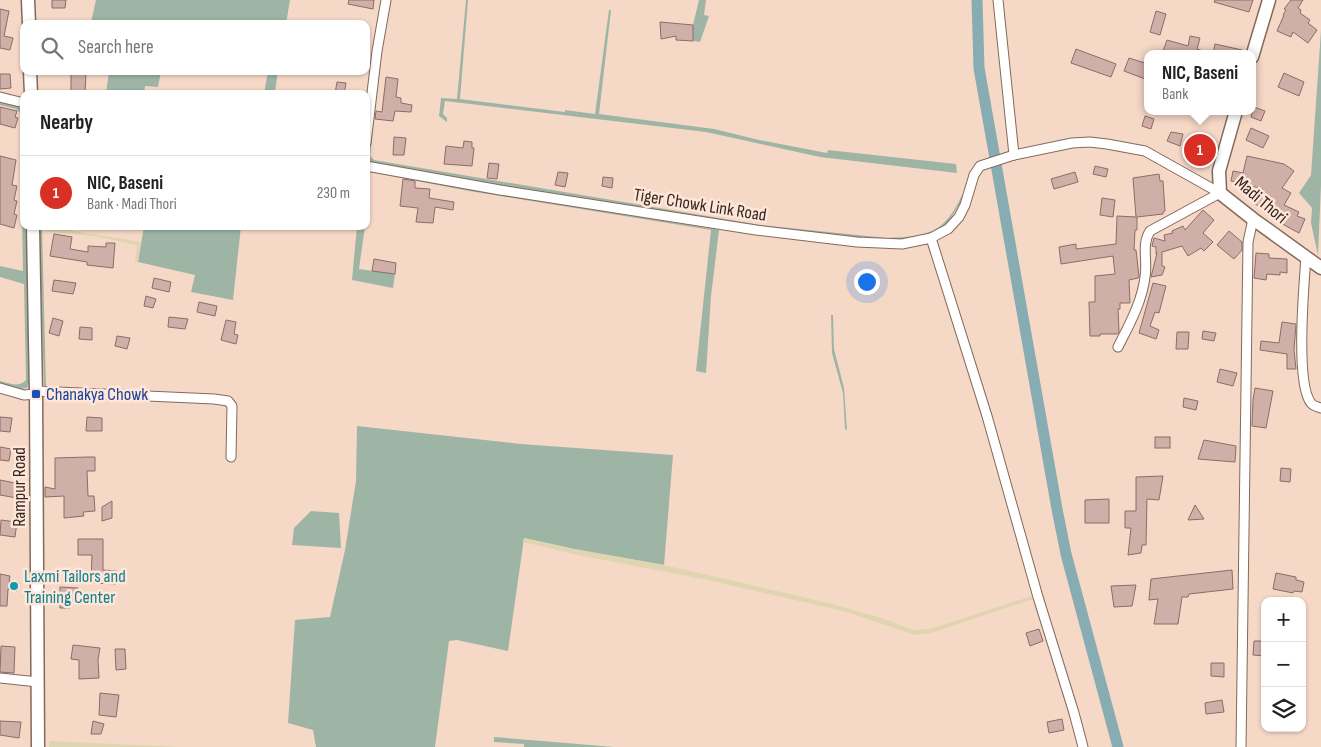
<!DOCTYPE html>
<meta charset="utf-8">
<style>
:root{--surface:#fff;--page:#f2f2f2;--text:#222;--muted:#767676;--line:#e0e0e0;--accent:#d93025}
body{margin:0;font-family:"Sofia Sans Condensed",sans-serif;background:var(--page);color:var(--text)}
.controls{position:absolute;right:15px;bottom:15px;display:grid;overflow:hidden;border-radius:10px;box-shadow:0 1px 4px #0004}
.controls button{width:45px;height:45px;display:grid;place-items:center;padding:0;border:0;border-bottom:1px solid var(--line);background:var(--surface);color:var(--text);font:25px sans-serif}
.you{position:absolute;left:866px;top:281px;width:18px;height:18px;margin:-12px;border:4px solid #fff;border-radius:50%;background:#1a73e8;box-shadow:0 0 0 8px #1a73e833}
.badge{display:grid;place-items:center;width:32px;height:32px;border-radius:50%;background:var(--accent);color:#fff;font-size:16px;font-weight:700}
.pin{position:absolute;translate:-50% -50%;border:2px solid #fff;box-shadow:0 1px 5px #0006}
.popup{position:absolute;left:1144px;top:50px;width:112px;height:65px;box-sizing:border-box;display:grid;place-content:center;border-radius:10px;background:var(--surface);filter:drop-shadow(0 1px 4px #0005);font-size:16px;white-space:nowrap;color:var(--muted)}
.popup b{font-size:19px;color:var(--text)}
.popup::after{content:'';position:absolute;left:50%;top:100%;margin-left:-10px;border:10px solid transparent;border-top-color:var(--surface)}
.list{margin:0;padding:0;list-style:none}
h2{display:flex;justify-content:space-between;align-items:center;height:65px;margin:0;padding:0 20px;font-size:21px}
h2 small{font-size:16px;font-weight:400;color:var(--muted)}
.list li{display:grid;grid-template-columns:32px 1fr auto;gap:15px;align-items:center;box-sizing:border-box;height:75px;padding:0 20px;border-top:1px solid var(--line)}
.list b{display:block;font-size:19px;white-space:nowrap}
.list p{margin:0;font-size:16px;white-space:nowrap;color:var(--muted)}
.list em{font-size:16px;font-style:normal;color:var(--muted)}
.icon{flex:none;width:28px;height:28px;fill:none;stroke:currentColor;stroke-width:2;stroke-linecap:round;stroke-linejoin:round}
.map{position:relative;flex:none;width:1321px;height:747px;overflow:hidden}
.search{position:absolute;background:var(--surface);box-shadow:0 1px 4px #0004;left:20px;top:20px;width:350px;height:55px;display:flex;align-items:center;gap:12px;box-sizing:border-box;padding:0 18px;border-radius:10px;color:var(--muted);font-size:19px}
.panel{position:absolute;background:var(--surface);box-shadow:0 1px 4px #0004;left:20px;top:90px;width:350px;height:140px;border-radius:10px}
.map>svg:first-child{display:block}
</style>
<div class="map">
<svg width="1321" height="747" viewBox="0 0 1321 747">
<rect width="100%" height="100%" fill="#f6d8c7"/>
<!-- green -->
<g fill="#9eb5a6">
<path d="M96,0H290L286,24H94L91,22Z"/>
<path d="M466,0H468L460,99L565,112V110L595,114L609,10H611L599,114L714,129L759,140L827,153L828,150L956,164L957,173L820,157L706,132L445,101L443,114L447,118V122L439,116L441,98L457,99Z"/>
<path d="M699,0H706L704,15L709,16L700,42L693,41V25Z"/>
<path d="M1321,30V185L1318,255L1311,223L1312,208L1299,193L1311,175Z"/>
<path d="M380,64L370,156L374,160L760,225L887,238C928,236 944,234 962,195H965L949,221L938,231L924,237L891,241L773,229L483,183L370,162L368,161L367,155L378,68Z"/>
<path d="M109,71H161L158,87L145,86L144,94H106Z"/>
<path d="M268,71H278L275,92L296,94H264Z"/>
<path d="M0,101L20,106L24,109L23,161H21L20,113L16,109L0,105Z"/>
<path d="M21,168L24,169V226H28L30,382L27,388L19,389L0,385V381C9,383 19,388 26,380L24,284L0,277V266L23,271Z"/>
<path d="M366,169L469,189L719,230L711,296L706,373L696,371L711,230L469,191L366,171Z"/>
<path d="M39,226H42L46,387L44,385Z"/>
<path d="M144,226H185L204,230L205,226H241L233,300L191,292L195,275L138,262Z"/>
<path d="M357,226H365L359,269L395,274L393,288L352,280Z"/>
<path d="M831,315H833L834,349L844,388L847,430L845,429L843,393L832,353Z"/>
<path d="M357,426L521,444L673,455L664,565L574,549L524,538L508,651L457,640L449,641L435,747H316L313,730L288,723L295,620L330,617L345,550L356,481Z"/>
<path d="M311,511L339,513L341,548L292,545L294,528Z"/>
<path d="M494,737L614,747H524V744L494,742Z"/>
</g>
<!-- sand -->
<g fill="#dfd5b0">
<path d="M42,226L141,242L138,262L135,261L137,245L94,236L42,231Z"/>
<path d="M524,538L574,549L664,565L756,586L832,604L885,619L912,630L930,629L1035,595L1036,598L931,633L915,635L847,612L708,580L573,554L523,542Z"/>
<path d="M49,741L180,747H49Z"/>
</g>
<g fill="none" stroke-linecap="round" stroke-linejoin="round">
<!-- canal -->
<path stroke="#87acb2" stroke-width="11" d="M977,0L979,68L1057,509L1066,554L1118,747"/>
</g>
<!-- building -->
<g fill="#d1afa9" stroke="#8b6d67">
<path d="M52,0H66L65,8H52Z"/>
<path d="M349,0H374L373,9L348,4Z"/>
<path d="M1215,0H1253L1249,12L1214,2Z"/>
<path d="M1291,0H1303L1298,8L1301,10L1300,13L1310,20L1308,23L1317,30L1308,43L1293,32L1291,37L1277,31L1284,15H1283L1286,10L1284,9Z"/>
<path d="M0,9L9,11L4,36L13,38L10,50L0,48Z"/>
<path d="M1156,11L1166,14L1160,35L1150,32Z"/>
<path d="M660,22L693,25V41L676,40V36L661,39Z"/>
<path d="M1190,36L1200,38L1197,49L1206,52L1205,54H1162L1167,40L1188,46Z"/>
<path d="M1215,44L1242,50V54H1213Z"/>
<path d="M1076,49L1116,64L1111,77L1071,63Z"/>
<path d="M1129,58L1148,64V80L1124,71Z"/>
<path d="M71,72H86L85,94H71Z"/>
<path d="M1284,73L1304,82L1299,96L1278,87Z"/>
<path d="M0,74H10L11,88L0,89Z"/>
<path d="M386,77L398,79L396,97L401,98V103L412,105L411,112L395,111L393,121L375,119L376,111L382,112Z"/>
<path d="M337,82L346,83L344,94H335Z"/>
<path d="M0,107L17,111L15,117L18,118L15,128L0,124Z"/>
<path d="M1254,107L1265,111L1261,121L1251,117Z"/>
<path d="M1145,116L1154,119L1151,129L1142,126Z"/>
<path d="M1251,128L1269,136L1263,148L1246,140Z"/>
<path d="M1171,132L1183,134L1180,146L1167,141Z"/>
<path d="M394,137L406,138L404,155H393Z"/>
<path d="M464,141L472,142V148H474L472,166L444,164L446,146L463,148Z"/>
<path d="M1192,143L1202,145L1200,159L1189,157Z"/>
<path d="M0,156L16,160L12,185L17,186L14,200L17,201L14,214L17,215L14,228L0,224Z"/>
<path d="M1247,156L1284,164L1294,171L1282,188L1291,193L1284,205L1299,212L1297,216L1305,219L1299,233L1271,218L1273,214L1255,204L1263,189L1231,181L1233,171L1243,173Z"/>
<path d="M489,163L499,164L497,179L487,178Z"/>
<path d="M1095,166L1108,169L1106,177L1093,174Z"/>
<path d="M558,172L568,173L565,187L555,185Z"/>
<path d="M1075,172L1078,182L1054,189L1051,179Z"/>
<path d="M1159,174L1160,181H1163L1165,211L1163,212V214L1137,217V230H1135L1134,250H1136L1139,276L1138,278L1129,280L1130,303H1120V309H1118L1119,332L1117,334H1100V336H1090L1089,302H1095V276L1115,274L1113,256L1061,264L1059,247L1076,244V249L1116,244L1117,216L1136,217L1133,178Z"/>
<path d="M603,177L613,178L612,188L602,186Z"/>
<path d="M403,179L415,181V188L430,189L429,198L454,202L453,210L435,207L433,223L416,222L418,208L400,206Z"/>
<path d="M1102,198L1115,200L1113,217L1100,215Z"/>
<path d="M1203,210L1214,220L1203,233L1213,242L1204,251L1201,248L1188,256L1182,246L1162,252V266L1165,267L1162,275L1151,277L1157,253L1156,254V247L1152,246L1154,238L1165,241L1164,235L1173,233L1172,231L1183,226L1185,230Z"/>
<path d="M1229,231L1242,242V250L1234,259L1217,245Z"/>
<path d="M54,234L72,237L70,249L88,252V246L106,247V243H115L113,268L87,265V262L50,256Z"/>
<path d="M1256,253L1269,254V258L1287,259V273L1280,272V275L1267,274L1266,280L1254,278Z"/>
<path d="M374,259L396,263L395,274L372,271Z"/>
<path d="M154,278L171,282L169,292L152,288Z"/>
<path d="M54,280L76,283L73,294L52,291Z"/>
<path d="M1153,283L1166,286L1159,313L1155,312L1150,326L1159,330L1156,339L1139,333Z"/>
<path d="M146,296L156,299L153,308L144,306Z"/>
<path d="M199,302L217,306L215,316L197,312Z"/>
<path d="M169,317L188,319L185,329L168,327Z"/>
<path d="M53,318L63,321L59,336L49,333Z"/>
<path d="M226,320L236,322L234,334L238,335L236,344L221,340Z"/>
<path d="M1282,322L1296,324L1294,350L1296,369H1287V354L1260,350L1261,341L1279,343Z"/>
<path d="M80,327L92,328V340L79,339Z"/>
<path d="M1203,331L1216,333L1214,341L1202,339Z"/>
<path d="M1177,332H1189L1188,349H1176Z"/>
<path d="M117,336L130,338L127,349L115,346Z"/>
<path d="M1220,369L1237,373L1233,386L1217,382Z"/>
<path d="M1255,388L1273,391L1266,428L1252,426L1253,400Z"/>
<path d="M1184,398L1198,401L1196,410L1183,407Z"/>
<path d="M0,417L12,418L10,432L0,431Z"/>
<path d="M87,417L102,418V431H86Z"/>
<rect x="1155" y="437" width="15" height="11"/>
<path d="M1204,440L1236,446L1235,462L1198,459Z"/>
<path d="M0,447L11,449L9,461L0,460Z"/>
<path d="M87,457H95V471H87L88,496H94L95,511L83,512L84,516L64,518V496L45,497V487L55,489V458Z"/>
<path d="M1281,468L1291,469L1290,482L1280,481Z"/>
<path d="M1163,476L1159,500L1147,499L1146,545H1142L1141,553L1128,555L1131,528H1125V511H1136V477Z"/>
<path d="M0,480L20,484L17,498L0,495Z"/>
<path d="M1109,499V523H1085V500Z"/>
<path d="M112,501V518L102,521V507Z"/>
<path d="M1195,505L1204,519L1188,520Z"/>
<path d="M1,520L17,522L15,537L0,535Z"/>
<path d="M78,539H103V570L117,571L116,584L91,583L92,555H78Z"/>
<path d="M1232,570L1233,589L1189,594L1188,597H1182L1178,624H1154L1158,599L1149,600L1151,579Z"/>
<path d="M1276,573L1296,577V580L1304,582L1302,592L1294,591L1293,593L1273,589Z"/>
<path d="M0,574L10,576L9,581L19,583L17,591L8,589L7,606H0Z"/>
<path d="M1136,585L1132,606L1114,607L1111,586Z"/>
<path d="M60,587L78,588V600H72L70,608H60Z"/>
<path d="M1039,629L1043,641L1030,646L1026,633Z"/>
<path d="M1254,641H1265V656L1253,655Z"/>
<path d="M73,645L100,648L98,660L99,678L79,679V660L71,659Z"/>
<path d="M1,646L15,647L14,673L0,672Z"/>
<path d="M115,649H125L126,669L116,670Z"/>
<path d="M1211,663H1224V677L1211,676Z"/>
<path d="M100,693L119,695L116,717L99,715Z"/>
<path d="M1222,700L1224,712L1206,714L1205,703Z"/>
<path d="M1062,719L1064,730L1049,733L1047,722Z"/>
<path d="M0,721L21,722L19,738L0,735Z"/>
<path d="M93,721L104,724L101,734H91Z"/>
</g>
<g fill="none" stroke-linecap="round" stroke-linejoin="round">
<defs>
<g id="street">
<path d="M998,0L1014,155"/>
<path d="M0,97L24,103"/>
<path d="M366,143L377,51L386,0"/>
<path d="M366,166L500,190L756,230L857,242L902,244L931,238L948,229L959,217L965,205L974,175L980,166L1014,155L1072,143L1090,142L1107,144L1145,151L1220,193"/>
<path d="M931,238L987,416L1038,597L1074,713L1083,747"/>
<path d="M1306,257C1304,285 1295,383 1311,403C1313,406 1318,407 1321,408"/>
<path d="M1118,347C1129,325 1142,302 1145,277C1148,261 1141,245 1150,231L1220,193"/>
<path d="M0,388L24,395L36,394"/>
<path d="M36,391L214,399L228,401L232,406L231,457"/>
<path d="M0,678L38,682"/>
<path d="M1241,747L1248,242L1253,219"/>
</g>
<g id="secondary">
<path d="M28,0L29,24"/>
<path d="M1252,57L1269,0"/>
<path d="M30,71L31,94"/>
<path d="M1236,111L1219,171L1220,193L1253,219L1321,268"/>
<path d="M33,226L36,394L38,747"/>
</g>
</defs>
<!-- street casing -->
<use href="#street" stroke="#83695a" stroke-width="11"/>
<!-- secondary casing -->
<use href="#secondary" stroke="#83695a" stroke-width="15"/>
<!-- street -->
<use href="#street" stroke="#fff" stroke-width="9"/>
<!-- secondary -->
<use href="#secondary" stroke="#fff" stroke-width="12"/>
</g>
<!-- markers -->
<rect fill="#1a4fb4" stroke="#ffe6d9" stroke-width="2" x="31" y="389" width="10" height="10" rx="2.5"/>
<circle fill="#0f9aa8" stroke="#ffe6d9" stroke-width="2" cx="14" cy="586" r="5"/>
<g text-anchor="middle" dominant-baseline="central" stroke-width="5" stroke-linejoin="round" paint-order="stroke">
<!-- street labels -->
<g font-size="18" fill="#312620" stroke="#ffe6d9">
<text transform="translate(1261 200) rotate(40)">Madi Thori</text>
<text transform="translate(700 205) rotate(9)">Tiger Chowk Link Road</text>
<text transform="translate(19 487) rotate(-90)">Rampur Road</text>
</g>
<!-- transit labels -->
<g font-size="18" fill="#164399" stroke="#ffe6d9" text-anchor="start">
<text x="46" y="394">Chanakya Chowk</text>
</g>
<!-- culture labels -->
<g font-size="18" fill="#0d838f" stroke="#ffe6d9" text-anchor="start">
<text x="24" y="576">Laxmi Tailors and<tspan x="24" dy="21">Training Center</tspan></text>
</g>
</g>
</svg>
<div class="controls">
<button>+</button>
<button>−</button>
<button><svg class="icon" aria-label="layers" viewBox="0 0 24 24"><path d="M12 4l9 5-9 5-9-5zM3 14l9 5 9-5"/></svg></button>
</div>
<div class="you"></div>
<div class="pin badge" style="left:1200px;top:150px">1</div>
<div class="popup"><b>NIC, Baseni</b>Bank</div>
<div class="search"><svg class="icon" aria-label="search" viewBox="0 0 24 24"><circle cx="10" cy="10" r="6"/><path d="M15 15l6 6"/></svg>Search here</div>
<section class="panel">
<h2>Nearby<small></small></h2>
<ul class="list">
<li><span class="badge">1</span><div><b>NIC, Baseni</b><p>Bank · Madi Thori</p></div><em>230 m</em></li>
</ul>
</section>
</div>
